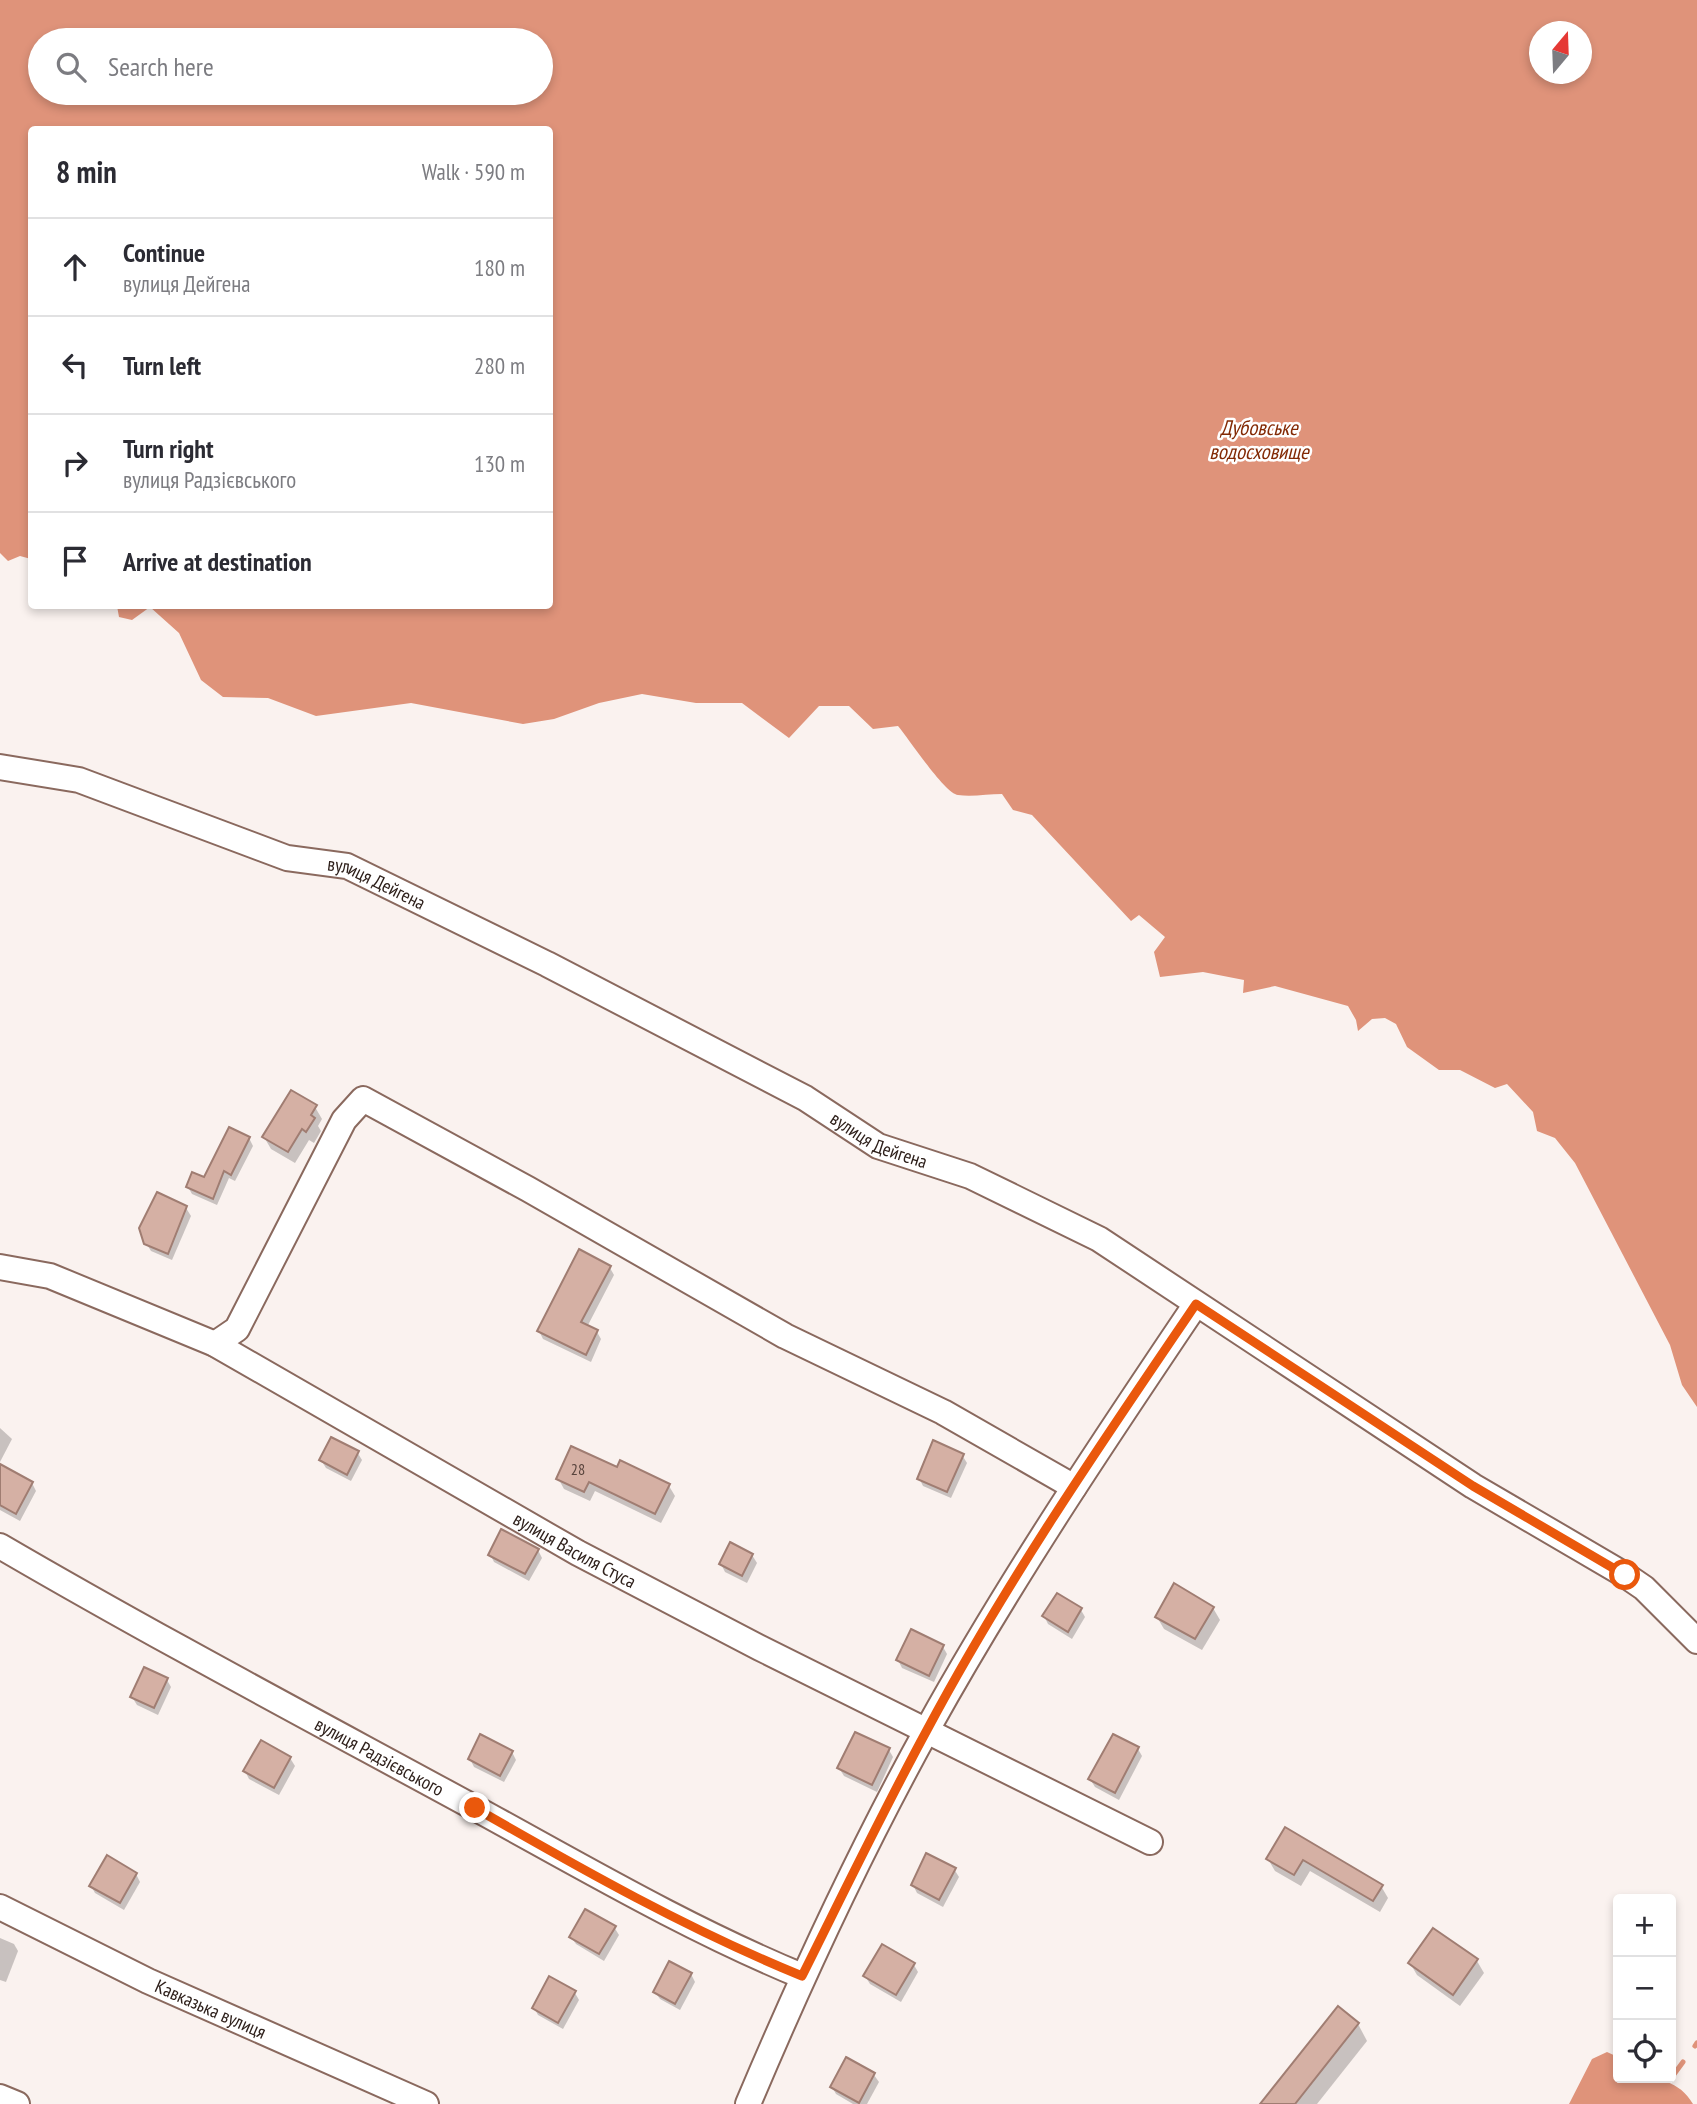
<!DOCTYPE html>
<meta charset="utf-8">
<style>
:root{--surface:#fff;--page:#f2f2f3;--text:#2b2b33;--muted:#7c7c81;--line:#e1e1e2}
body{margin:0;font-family:"PT Sans Narrow",sans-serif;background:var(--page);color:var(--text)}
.controls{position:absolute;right:21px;bottom:21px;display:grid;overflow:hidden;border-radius:7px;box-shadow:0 4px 10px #0003}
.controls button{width:63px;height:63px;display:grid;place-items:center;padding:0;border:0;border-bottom:2px solid var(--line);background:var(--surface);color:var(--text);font:35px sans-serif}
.compass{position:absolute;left:1529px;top:21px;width:63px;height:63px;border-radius:50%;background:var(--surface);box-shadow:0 4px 10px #0003;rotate:19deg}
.stop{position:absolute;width:21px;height:21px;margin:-16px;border:5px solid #ea580c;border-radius:50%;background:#fff}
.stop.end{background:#ea580c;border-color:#fff;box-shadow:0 2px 7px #0008}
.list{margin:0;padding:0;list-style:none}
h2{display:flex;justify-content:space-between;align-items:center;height:91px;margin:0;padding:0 28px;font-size:30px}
h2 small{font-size:23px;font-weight:400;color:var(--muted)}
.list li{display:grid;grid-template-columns:46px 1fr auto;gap:21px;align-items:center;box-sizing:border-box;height:98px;padding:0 28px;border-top:2px solid var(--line)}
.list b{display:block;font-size:26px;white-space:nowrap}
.list p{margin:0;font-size:23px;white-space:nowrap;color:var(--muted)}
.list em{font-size:23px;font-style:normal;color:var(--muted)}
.icon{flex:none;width:38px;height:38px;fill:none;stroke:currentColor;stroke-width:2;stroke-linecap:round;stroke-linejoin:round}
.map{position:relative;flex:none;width:1697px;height:2104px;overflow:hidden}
.search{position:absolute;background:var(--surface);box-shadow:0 4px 10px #0003;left:28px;top:28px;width:525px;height:77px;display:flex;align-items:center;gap:18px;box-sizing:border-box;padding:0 24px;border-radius:38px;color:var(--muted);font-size:26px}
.panel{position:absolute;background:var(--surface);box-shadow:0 4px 10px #0003;left:28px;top:126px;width:525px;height:483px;border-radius:7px}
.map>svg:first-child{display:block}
</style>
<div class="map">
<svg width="1697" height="2104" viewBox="0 0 1697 2104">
<rect width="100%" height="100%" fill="#faf2ef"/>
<!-- water -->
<g fill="#df937a" fill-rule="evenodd">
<path d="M0,0H1697V1407L1682,1385L1670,1345L1575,1163L1555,1138L1537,1131L1533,1112L1507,1084L1495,1088L1460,1070H1439L1407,1047L1396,1024L1385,1018L1372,1019L1358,1031L1356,1020L1348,1006L1275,986L1243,993L1244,980L1203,972L1160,977L1154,952L1165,937L1139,915L1131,921L1032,815L1013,810L1002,794C988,794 972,797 958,795C945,794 909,739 898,726L873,729L849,706H819L789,738L742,703H696L642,694L599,703L554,719L523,724L411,703L316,716L268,698L223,697L201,680L179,633L150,607L132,620L119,617L117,606H550V130H32L31,559L20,556L8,561L0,553ZM1540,32H1582V74H1540ZM40,40H541V93H40Z"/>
<path d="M1607,2052L1618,2057V2078C1648,2078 1676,2075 1693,2104H1569L1592,2059Z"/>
</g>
<!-- shadow -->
<g fill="#0003">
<path d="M315,1107L322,1119L318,1126L321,1131L314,1143L309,1140L295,1163L271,1149L264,1137Z"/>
<path d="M249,1138L253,1146L235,1181L229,1178L217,1205L192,1194L188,1187L204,1179Z"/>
<path d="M186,1208L191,1216L172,1260L151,1251L146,1243Z"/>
<path d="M610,1268L614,1275L587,1327L597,1332L601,1339L591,1362L543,1339L539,1331Z"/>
<path d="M0,1428L12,1439L0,1462Z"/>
<path d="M357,1452L362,1460L351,1481L326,1468L321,1460Z"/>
<path d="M962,1455L967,1463L951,1498L923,1486L919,1478Z"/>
<path d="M618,1469L669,1486L675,1496L661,1523L595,1491L590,1501L564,1489L558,1478Z"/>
<path d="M32,1483L36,1491L20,1521L0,1510V1484Z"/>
<path d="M538,1550L542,1558L529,1581L494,1562L490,1554Z"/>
<path d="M752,1555L757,1563L747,1583L725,1572L721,1564Z"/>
<path d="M1213,1608L1220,1620L1202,1650L1164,1629L1157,1617Z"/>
<path d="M1081,1610L1085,1617L1072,1639L1048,1624L1044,1616Z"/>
<path d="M943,1647L947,1654L934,1682L902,1668L898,1660Z"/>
<path d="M167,1680L171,1687L158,1715L137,1705L132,1697Z"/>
<path d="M1138,1749L1142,1756L1119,1800L1095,1787L1090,1779Z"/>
<path d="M889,1750L893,1757L877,1792L844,1776L839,1768Z"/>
<path d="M512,1752L516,1760L504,1782L474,1767L470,1759Z"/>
<path d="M290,1758L295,1766L279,1795L249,1779L245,1771Z"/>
<path d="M1286,1830L1381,1886L1388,1898L1380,1912L1310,1871L1301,1886L1275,1871L1268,1859Z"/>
<path d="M954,1869L959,1877L943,1907L917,1893L913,1885Z"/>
<path d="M136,1874L140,1882L124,1910L95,1893L91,1886Z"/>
<path d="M614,1927L619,1935L604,1961L576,1944L571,1937Z"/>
<path d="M0,1938L14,1944L18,1951L6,1982L0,1980Z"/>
<path d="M1477,1961L1484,1973L1460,2006L1417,1975L1410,1963Z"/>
<path d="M914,1965L918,1972L901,2002L870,1984L865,1976Z"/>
<path d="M691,1974L695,1982L680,2010L660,1999L655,1992Z"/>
<path d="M575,1993L579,2000L563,2029L538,2015L534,2008Z"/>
<path d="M1358,2024L1367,2041L1317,2104H1263Z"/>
<path d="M847,2060L874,2075L879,2082L867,2104H853L836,2094L832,2087Z"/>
</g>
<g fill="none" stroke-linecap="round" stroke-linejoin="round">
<!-- stream -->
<g stroke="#df937a" stroke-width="5">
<path d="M1695,2046L1697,2043"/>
<path d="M1669,2081L1683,2062"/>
</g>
</g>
<!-- building -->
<g fill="#d5b0a4" stroke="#a07d72" stroke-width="2">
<path d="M291,1090L317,1105L311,1115L315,1118L306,1132L302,1129L288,1152L262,1137Z"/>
<path d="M229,1127L250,1137L231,1175L224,1171L213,1199L186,1187L192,1172L204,1177Z"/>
<path d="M157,1192L187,1206L168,1254L144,1244L139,1228Z"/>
<path d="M579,1249L611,1266L581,1322L598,1330L586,1355L537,1331Z"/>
<path d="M331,1437L359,1451L347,1475L319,1460Z"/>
<path d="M933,1440L964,1454L947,1492L917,1479Z"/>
<path d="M571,1446L617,1467L620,1460L670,1484L655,1514L589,1482L584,1492L556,1479Z"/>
<path d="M0,1464L33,1482L16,1514L0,1505Z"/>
<path d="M501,1529L539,1549L525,1574L488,1555Z"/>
<path d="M730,1542L753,1554L742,1576L719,1564Z"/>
<path d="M1174,1583L1214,1607L1195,1639L1155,1617Z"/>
<path d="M1057,1593L1082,1608L1068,1632L1042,1616Z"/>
<path d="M911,1629L944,1645L929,1676L896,1660Z"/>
<path d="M144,1667L168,1678L154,1708L130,1697Z"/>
<path d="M855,1732L890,1748L872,1785L837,1768Z"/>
<path d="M480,1734L513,1751L500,1776L468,1759Z"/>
<path d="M1113,1734L1139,1747L1115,1793L1088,1779Z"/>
<path d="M261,1740L291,1757L274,1788L243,1771Z"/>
<path d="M1285,1827L1383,1885L1373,1901L1303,1860L1294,1875L1266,1859Z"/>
<path d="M926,1853L956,1868L939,1900L911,1885Z"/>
<path d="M107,1855L137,1873L120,1903L89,1886Z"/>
<path d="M585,1909L616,1926L599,1954L569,1937Z"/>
<path d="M1433,1928L1478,1959L1453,1995L1408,1963Z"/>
<path d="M882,1944L915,1963L896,1995L863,1976Z"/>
<path d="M669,1961L692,1973L675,2004L653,1992Z"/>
<path d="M549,1976L576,1991L558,2023L532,2008Z"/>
<path d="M1338,2006L1359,2023L1295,2104H1260Z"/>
<path d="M846,2057L875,2073L859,2103L830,2087Z"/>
</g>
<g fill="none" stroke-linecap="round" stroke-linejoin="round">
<defs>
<g id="minor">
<path id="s1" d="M0,767L79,780L287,858L347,866L547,964L805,1098L878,1146L970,1176L1099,1239L1473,1486L1625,1575L1644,1588L1697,1641"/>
<path id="s2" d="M0,1267L50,1276L215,1344L578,1553L760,1648L1150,1842"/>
<path d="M215,1344L237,1329L344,1120L363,1099L528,1189L785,1336L943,1412L1074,1487"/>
<path id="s3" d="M0,1546C156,1637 315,1721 473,1807C581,1866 688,1929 802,1976"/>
<path id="s4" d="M0,1907L148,1981L426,2104"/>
<path d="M0,2097L17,2104"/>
<path d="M748,2104C802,1976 861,1849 928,1728C1009,1582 1103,1442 1196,1304"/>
</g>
</defs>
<!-- minor casing -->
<use href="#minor" stroke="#8a695e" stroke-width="28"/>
<!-- minor -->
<use href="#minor" stroke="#fff" stroke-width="24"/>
</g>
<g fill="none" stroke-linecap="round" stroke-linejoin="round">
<!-- route -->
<path stroke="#ea580c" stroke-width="9" d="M475,1808C581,1869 689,1930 802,1976C843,1894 883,1811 927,1730C1006,1582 1102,1442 1196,1304L1473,1486L1625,1575"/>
</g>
<g text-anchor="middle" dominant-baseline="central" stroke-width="5" stroke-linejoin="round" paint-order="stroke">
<!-- number labels -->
<g font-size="16" fill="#58443d">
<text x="578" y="1469">28</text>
</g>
<!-- street labels -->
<g font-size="19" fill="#2e201b" stroke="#fff">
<text stroke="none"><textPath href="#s1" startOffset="396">вулиця Дейгена</textPath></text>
<text stroke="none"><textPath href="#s1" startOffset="962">вулиця Дейгена</textPath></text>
<text stroke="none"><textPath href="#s2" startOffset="644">вулиця Василя Стуса</textPath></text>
<text stroke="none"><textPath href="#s3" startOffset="434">вулиця Радзієвського</textPath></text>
<text stroke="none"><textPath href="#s4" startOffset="234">Кавказька вулиця</textPath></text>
</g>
<!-- water labels -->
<g font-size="21" font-style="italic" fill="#832a05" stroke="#fff">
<text x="1259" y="427">Дубовське<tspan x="1259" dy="24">водосховище</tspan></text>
</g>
</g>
</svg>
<div class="controls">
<button>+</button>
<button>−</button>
<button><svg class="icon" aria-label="locate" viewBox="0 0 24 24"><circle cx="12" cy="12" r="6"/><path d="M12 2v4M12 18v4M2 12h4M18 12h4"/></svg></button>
</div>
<svg class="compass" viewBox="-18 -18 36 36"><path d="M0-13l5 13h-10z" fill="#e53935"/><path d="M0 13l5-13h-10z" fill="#7c7c81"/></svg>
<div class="stop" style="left:1625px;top:1575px"></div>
<div class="stop end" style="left:475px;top:1808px"></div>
<div class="search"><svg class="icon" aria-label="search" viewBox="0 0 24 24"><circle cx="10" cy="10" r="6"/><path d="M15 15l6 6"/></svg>Search here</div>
<section class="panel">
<h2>8 min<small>Walk · 590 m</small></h2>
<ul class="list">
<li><svg class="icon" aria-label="ahead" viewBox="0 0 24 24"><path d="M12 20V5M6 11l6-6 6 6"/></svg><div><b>Continue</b><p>вулиця Дейгена</p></div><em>180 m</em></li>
<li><svg class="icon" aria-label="left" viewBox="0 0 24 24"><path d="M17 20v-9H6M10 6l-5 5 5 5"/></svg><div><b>Turn left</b></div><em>280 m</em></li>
<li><svg class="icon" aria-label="right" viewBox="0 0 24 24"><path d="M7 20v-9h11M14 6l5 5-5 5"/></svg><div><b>Turn right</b><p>вулиця Радзієвського</p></div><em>130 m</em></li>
<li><svg class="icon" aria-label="arrive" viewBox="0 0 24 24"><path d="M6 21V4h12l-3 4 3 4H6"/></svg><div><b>Arrive at destination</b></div></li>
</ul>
</section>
</div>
